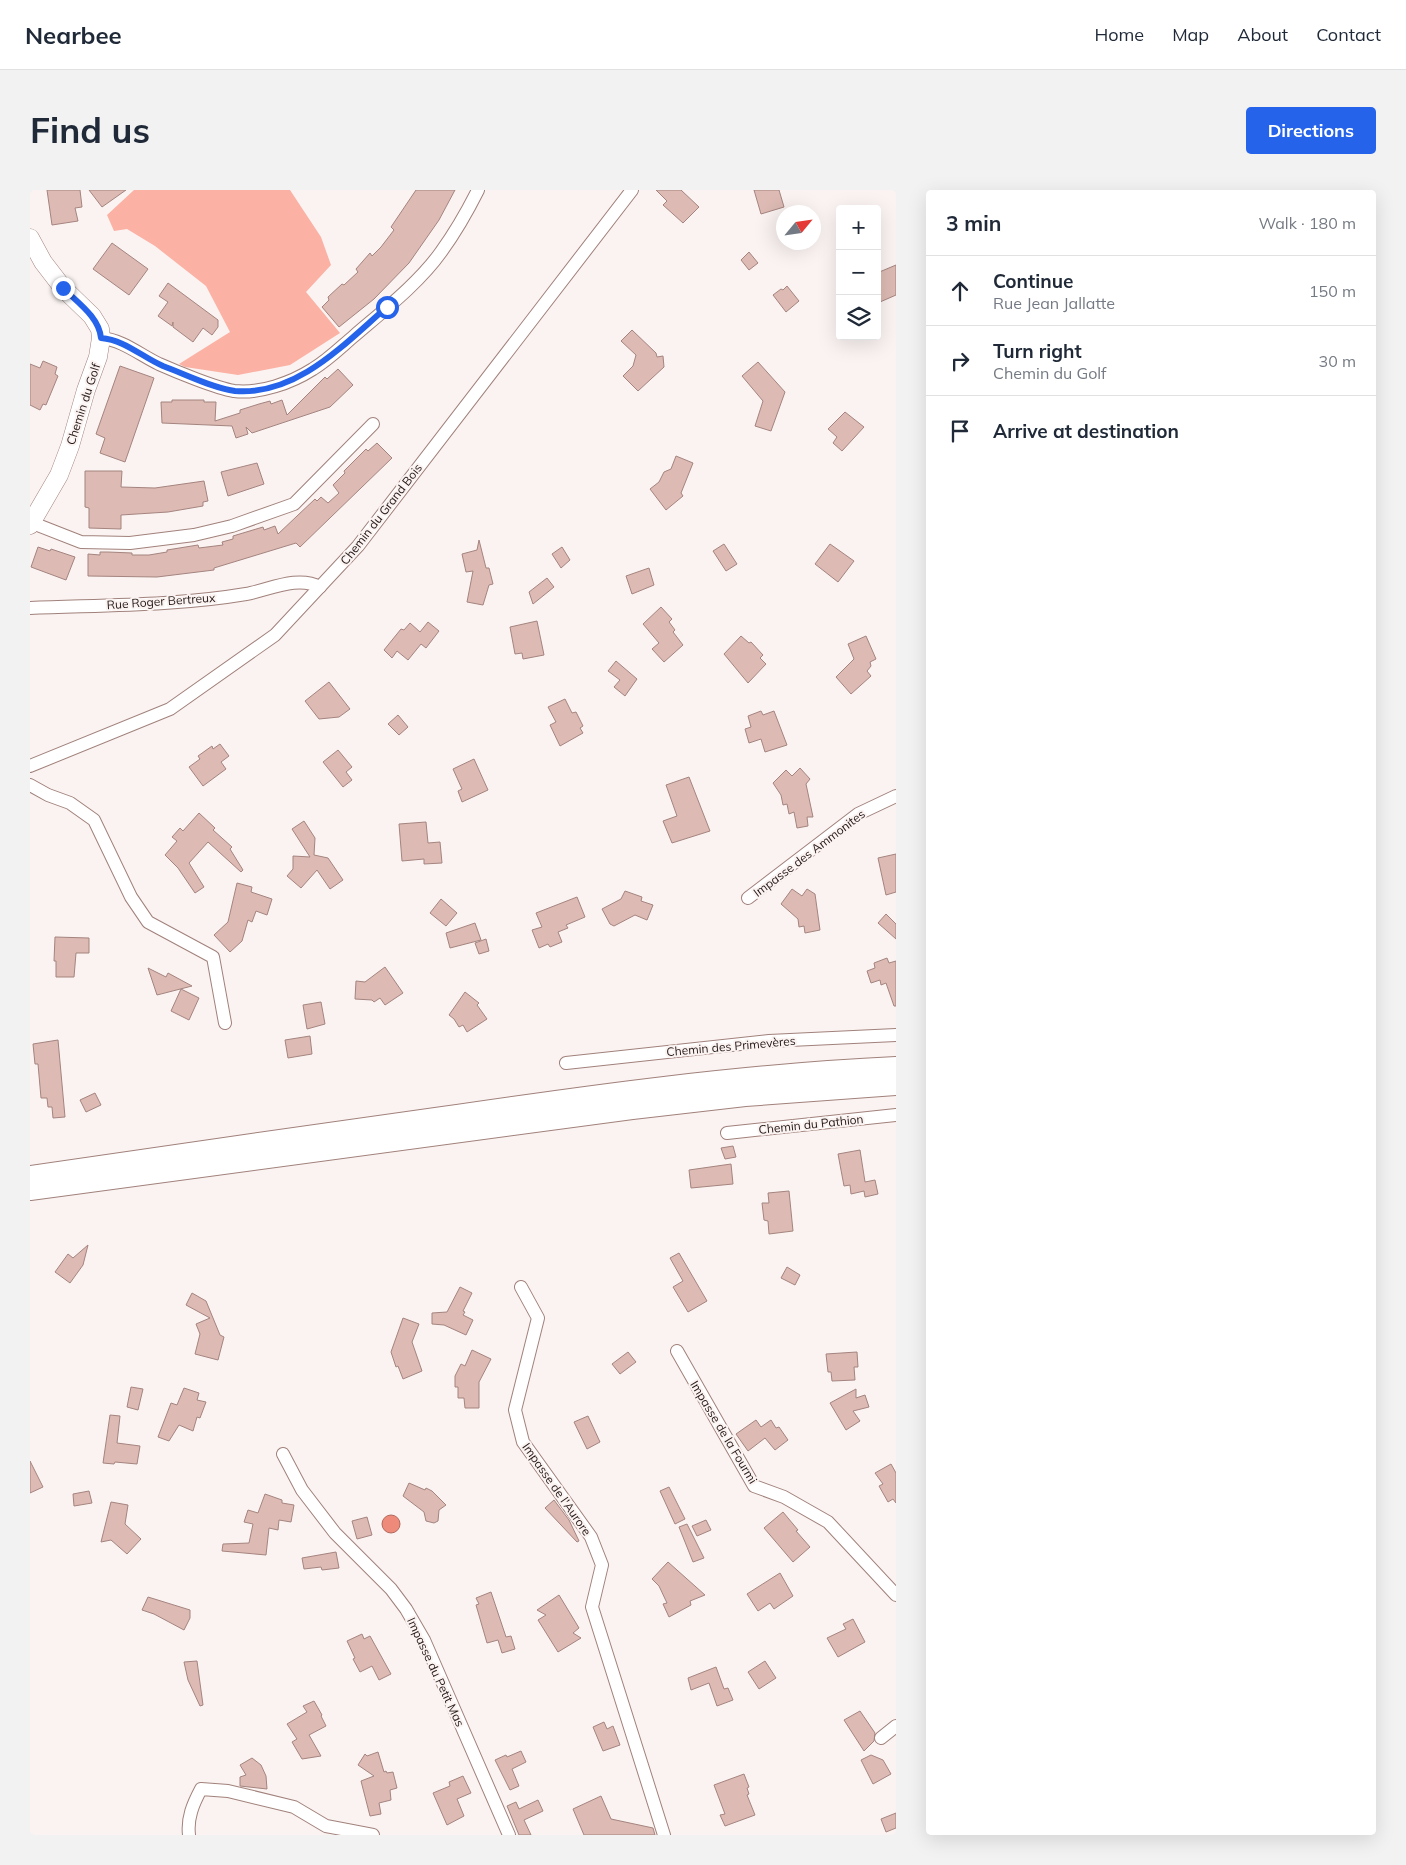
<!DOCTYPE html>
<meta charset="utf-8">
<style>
:root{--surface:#fff;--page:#f2f2f3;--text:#1f2937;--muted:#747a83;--line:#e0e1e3;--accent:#2563eb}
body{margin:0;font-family:Mulish,sans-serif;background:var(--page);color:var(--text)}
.controls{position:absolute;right:15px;top:15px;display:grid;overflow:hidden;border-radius:5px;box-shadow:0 5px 20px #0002}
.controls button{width:45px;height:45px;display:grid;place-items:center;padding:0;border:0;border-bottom:1px solid var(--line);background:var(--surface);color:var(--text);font:25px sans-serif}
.compass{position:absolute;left:746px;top:15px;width:45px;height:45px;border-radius:50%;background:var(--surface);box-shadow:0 5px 20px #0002;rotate:61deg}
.stop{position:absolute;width:15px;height:15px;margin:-11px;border:4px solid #2563eb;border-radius:50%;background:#fff}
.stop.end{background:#2563eb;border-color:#fff;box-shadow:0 1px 5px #0008}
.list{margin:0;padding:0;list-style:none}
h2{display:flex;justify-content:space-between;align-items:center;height:65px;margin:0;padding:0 20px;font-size:21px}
h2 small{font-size:16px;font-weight:400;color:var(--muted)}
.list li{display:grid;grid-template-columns:32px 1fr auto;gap:15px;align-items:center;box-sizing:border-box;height:70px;padding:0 20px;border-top:1px solid var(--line)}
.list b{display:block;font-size:19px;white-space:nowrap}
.list p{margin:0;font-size:16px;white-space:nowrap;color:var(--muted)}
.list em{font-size:16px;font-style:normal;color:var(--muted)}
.icon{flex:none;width:28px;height:28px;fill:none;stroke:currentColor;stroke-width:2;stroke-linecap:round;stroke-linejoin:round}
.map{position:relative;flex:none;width:866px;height:1645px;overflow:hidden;border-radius:5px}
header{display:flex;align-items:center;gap:30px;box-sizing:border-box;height:70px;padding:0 25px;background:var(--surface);border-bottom:1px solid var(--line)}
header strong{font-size:24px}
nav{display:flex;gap:28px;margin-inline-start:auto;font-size:18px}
.intro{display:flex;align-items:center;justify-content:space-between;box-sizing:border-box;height:120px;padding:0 30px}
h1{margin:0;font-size:35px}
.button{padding:12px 22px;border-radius:5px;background:var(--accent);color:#fff;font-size:18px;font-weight:700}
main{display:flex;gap:30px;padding:0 30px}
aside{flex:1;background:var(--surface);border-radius:5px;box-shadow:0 5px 20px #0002}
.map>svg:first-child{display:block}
</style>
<header>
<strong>Nearbee</strong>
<nav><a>Home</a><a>Map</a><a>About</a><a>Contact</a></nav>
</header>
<div class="intro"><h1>Find us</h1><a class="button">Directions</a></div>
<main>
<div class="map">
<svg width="866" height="1645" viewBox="0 0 866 1645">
<rect width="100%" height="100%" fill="#faf3f1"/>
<!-- green -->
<path fill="#fbb1a4" d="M104,0H260L291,47L301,75L276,102L310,143L260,175L208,185L155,177L149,174L200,142L176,96L125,56L97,39L84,41L77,25Z"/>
<!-- water -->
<circle fill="#ee8a7a" stroke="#b2685c" cx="361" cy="1334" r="9"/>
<!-- building -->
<g fill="#ddbab4" stroke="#a5847f">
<path d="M17,0H50L52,17L45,18L48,31L22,35Z"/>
<path d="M59,0H96L72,17Z"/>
<path d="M386,0H425L409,30L379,73L344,109L309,137L292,117L299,110L298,107L312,94L314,95L328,82L326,79L340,63L342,66L351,57L364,40L361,37Z"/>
<path d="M626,0H651L669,17L653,33L633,15L637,11Z"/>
<path d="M724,0H749L754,17L731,24Z"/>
<path d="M82,53L118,79L99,105L63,79Z"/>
<path d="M719,62L728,73L719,80L711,70Z"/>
<path d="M866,75V105L850,112L847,104V83Z"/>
<path d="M138,93L188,130V137L182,145L173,138L163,152L143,137V132L142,136L128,126L138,112L129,106Z"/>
<path d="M757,96L769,111L756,122L743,105L751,99L753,100Z"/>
<path d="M602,140L626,163L627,167L633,166L634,177L608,201L593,186L603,176L606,165L591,151Z"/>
<path d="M13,171L27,177L25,184L28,186L16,215L13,214L10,220L0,215V174L10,178Z"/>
<path d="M728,172L755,202L741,241L725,236L733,211L712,186Z"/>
<path d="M90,176L124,188L95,272L70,263L75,248L66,244Z"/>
<path d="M308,179L323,195L300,217L222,243L216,237L218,244L206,248L202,236L132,233L131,212H142V210H174V212H186L185,231L210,223V220L229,214L240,211L241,214L252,210L257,225L295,187L297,189Z"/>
<path d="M815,222L834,237L812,261L803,253L807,247L798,239Z"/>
<path d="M347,253L362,268L270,357L266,353L184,378V380L127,387L58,386V364L70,365V362H78L102,363V365H119L137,362V360L168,355L169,358L193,355L192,352L203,349V346L233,337L234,340L245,336L248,344L285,309L287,311L291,307L298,313L309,303L303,295L315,283L314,281L336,259L338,261Z"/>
<path d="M646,266L663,273L651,303L653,306L636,320L620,299L629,292L634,282L641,279Z"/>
<path d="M227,273L234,294L198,306L191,282Z"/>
<path d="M55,281H92L91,297L125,298L174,291L178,311L173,312V316L138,322L91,325V339L59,338V318L55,317Z"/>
<path d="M449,350L456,378H459L463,394L459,395L453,415L437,412L443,381L436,382L432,364L447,360Z"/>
<path d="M694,354L707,374L696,381L683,361Z"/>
<path d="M800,354L824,371L808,392L785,374Z"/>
<path d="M8,357L20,361L21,359L45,367L36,390L1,377Z"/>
<path d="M532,357L540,370L531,378L522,364Z"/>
<path d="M619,378L624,395L602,404L596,386Z"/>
<path d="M517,388L524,397L503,414L499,402Z"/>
<path d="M631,417L642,429L639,432L645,440L643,442L653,455L634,472L622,459L629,453L613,434Z"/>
<path d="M507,431L514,465L493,469L492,463L485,464L480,437Z"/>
<path d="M398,432L409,441L396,458L391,454L378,470L367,461L362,468L354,460L371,439L374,440L380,433L390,442Z"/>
<path d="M711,446L719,453L721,452L733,465L730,468L736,474L718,493L694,464Z"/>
<path d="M836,446L846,469L840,472L841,476L837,481L841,486L821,504L806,487L824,469L818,454Z"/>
<path d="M586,471L607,489L595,506L584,497L590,490L578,481Z"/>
<path d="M299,492L320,519L309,527L289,529L275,511Z"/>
<path d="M535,509L542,523L546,522L553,536L550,538L553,543L530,556L520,535L526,532L518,517Z"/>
<path d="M731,521L733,525L744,521L757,555L735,562L731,549L719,553L715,539L721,537L718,526Z"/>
<path d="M368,525L378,537L369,545L358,534Z"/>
<path d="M190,554L199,566L191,572L196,579L173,596L159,577L170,569L168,566L182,556L183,559Z"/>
<path d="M308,560L322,577L316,582L322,590L313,597L293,572Z"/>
<path d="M444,569L458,600L432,612L428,601L432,599L423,579Z"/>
<path d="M770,578L780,589L776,594L783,627H777L778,636L767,638L764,622L759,624L757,614L753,615L751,605L743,593L756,580L762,586Z"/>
<path d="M659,587L680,641L642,653L633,631L647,626L636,595Z"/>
<path d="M169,623L185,638L183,640L202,657L200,659L213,680L211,682L178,652L159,673L174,697L165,703L148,678L135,665L147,651L142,647L150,638L153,641Z"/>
<path d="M274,631L285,648L284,665L298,668L313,690L300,699L287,680L271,698L257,686L263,679V666L280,667L262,639Z"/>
<path d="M396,632L398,653L410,652L412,673L394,674V669L372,671L369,634Z"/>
<path d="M866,664V702L856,705L848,668Z"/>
<path d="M207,693L222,697L221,702L242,709L237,725L226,721L222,732L218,730L212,751L200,762L184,745L198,732Z"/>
<path d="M762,699L772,706L777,699L785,704L790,740L775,743L774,736L769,737L768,729L751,714Z"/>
<path d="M595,701L612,707L611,711L623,715L617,730L605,725L584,736L580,734L572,719L591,709Z"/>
<path d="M547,707L555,727L536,735L538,738L528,742L532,752L520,757L518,754L509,758L502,740L512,737L506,723Z"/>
<path d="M411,709L427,723L416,736L400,723Z"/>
<path d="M856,724L866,734V749L848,733Z"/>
<path d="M445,733L451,750L420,758L416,743Z"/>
<path d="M25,747L59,748V763H46L44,787H26V771H24Z"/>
<path d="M456,749L459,761L449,764L445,753Z"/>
<path d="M857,768L859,773L866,771V816H864L856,793L851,795L850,790L841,793L837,781L845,778L844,773Z"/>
<path d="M355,777L373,803L355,815L350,808L344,812L342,810L325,809L326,791L335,792Z"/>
<path d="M118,778L136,787L138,783L162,796L127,805Z"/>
<path d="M151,799L169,808L159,830L141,821Z"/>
<path d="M435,802L449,813L447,815L457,829L437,842L433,835L429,837L424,829L419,825Z"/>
<path d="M291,812L295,834L277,839L273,815Z"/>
<path d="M280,846L282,864L258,868L255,850Z"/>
<path d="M28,850L35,927L23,928L22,917H18L17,908H11L8,874H5L3,854Z"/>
<path d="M65,903L71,915L56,922L50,910Z"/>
<path d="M703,956L706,967L695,969L691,958Z"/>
<path d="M830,960L835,992L845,990L848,1004L835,1007L834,1001L821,1004L820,995L814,996L808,964Z"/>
<path d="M701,974L703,994L661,998L659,980Z"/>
<path d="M759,1001L763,1041L739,1044L738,1031L734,1030L732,1013H739L738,1003Z"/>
<path d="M58,1055L53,1075L40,1093L25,1082L38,1064L43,1068Z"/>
<path d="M649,1063L677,1111L658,1122L643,1097L653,1091L640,1068Z"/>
<path d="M757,1077L770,1085L765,1095L751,1088Z"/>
<path d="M430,1097L442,1103L433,1121L435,1122L433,1125L443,1130L436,1145L414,1135L402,1134V1123L417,1122Z"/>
<path d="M162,1103L176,1111L190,1145L194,1147L188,1170L165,1164L170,1144L166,1134L180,1128L156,1115Z"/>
<path d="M373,1128L389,1134L382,1152L392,1181L373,1189L368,1176L366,1177L361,1162Z"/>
<path d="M442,1160L461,1169L449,1192V1218H435L434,1208H428V1197H425V1186L431,1174L435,1176Z"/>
<path d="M598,1162L606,1172L590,1184L582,1174Z"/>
<path d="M827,1162L828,1177H824L825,1190L802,1191L801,1182H798L796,1164Z"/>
<path d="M101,1197L113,1199L108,1220L97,1217Z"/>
<path d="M154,1198L169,1203L167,1210L176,1212L170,1228L167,1227L163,1241L149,1235L139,1251L128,1247L141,1213L147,1215Z"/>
<path d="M826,1199V1208L835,1205L839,1217L823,1221L830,1231L816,1240L800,1213Z"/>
<path d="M80,1225L90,1226L87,1253L110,1256L107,1274L85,1272L84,1274L73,1273Z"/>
<path d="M558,1226L570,1252L557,1259L544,1232Z"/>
<path d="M726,1230L731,1237L741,1230L746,1238L749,1237L758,1250L745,1260L735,1248L718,1261L706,1244Z"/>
<path d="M0,1271L13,1297L0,1303Z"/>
<path d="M861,1274L866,1283V1313L863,1309L858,1312L849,1296L853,1294L845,1283Z"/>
<path d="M379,1293L395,1300L396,1298L402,1301L416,1315L409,1320L408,1331L404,1333L396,1331L394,1322L373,1306Z"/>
<path d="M639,1297L655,1329L645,1334L630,1301Z"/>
<path d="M59,1301L62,1313L44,1316L43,1304Z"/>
<path d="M235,1304L252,1310V1313L264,1315L261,1332L249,1330L248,1340L239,1338L236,1365L192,1361L193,1354L219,1353L223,1334L214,1332L218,1320L228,1323Z"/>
<path d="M524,1310L539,1330L549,1351L547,1352L515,1318Z"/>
<path d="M81,1312L98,1315L95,1334L111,1349L97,1364L81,1350L71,1352Z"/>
<path d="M753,1322L768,1340L766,1341L780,1357L763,1372L734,1338Z"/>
<path d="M337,1327L342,1345L327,1349L322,1331Z"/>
<path d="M676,1330L681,1340L667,1346L662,1336Z"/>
<path d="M657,1334L674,1368L663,1372L649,1337Z"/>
<path d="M306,1362L309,1378L292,1380L291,1377L274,1379L272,1368Z"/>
<path d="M638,1372L675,1405L660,1411L661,1415L639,1427L633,1414L637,1413L629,1396L622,1389Z"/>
<path d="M750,1383L763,1406L744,1419L740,1413L728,1421L717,1404Z"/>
<path d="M461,1402L476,1447L481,1446L485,1459L472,1463L468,1450L457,1453L446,1415L449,1414L446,1408Z"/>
<path d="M529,1405L549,1438L543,1443L551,1448L528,1462L508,1430L516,1425L507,1420Z"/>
<path d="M118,1407L160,1420V1428L154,1440L124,1424L112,1420Z"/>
<path d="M823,1429L835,1452L808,1467L797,1448L816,1439L813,1434Z"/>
<path d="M332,1444L334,1449L340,1446L361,1484L349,1490L342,1476L330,1482L323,1469L325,1468L317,1451Z"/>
<path d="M167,1471L173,1515L170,1516L158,1490L154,1472Z"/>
<path d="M735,1471L746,1488L729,1499L718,1482Z"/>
<path d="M686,1477L694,1499L698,1498L703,1510L687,1516L679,1493L661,1500L658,1488Z"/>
<path d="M284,1511L292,1525L291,1526L296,1536L279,1545L291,1566L272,1569L262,1552L267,1549L257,1534L277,1522L273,1516Z"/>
<path d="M830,1521L845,1543L844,1551L834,1561L814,1530Z"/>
<path d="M574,1532L577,1539L583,1536L590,1555L573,1561L563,1537Z"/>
<path d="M491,1561L496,1572L482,1579L489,1596L480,1600L465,1570L476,1565L477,1567Z"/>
<path d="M348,1562L354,1582L356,1581L357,1583L363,1582L367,1598L360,1600L361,1610L349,1613L351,1624L340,1626L331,1591L344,1586L328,1575L335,1564L337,1566Z"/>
<path d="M841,1565L853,1570L861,1584L843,1594L831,1570Z"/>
<path d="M222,1568L231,1575L236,1586L237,1599L210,1596V1587L216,1585L210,1575Z"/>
<path d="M714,1584L719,1597L717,1598L719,1604L717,1605L725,1625L695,1636L690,1625L695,1624L684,1595Z"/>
<path d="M433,1586L441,1603L427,1609L434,1626L417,1635L403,1603L420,1596L419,1592Z"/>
<path d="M571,1606L581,1629L623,1638L625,1645H554L543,1619Z"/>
<path d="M508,1610L513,1621L494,1630L501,1645H489L477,1616L486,1612L489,1619Z"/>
<path d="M866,1623V1638L856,1642L851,1629Z"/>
</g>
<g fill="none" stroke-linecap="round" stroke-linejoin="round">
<defs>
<g id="street">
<path d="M71,148C93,150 110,165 129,174C147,182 186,198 204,201C230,204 261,193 283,179C298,170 311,157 324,146C353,121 389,93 411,62C424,44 438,20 448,0"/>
<path d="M0,332L51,352L100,353L164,345L202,336L264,314L343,234"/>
<path d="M0,418C72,415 145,416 216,404C239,400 267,385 290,397"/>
<path d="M0,576L140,519L245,445L328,356L602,0"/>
<path d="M0,595L18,605L40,613L64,630L101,707L118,732L183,767L195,833"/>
<path d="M718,708L828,624L866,606"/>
<path d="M536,873L739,851L866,845"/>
<path d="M697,943L866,925"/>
<path d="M491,1097L508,1128L485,1220L493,1252L561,1347L572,1375L562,1417L634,1645"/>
<path d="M647,1161L724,1296L754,1307L798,1332L866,1405"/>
<path d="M253,1264L272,1300L305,1343L361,1399L376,1419L394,1450L479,1645"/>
<path d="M851,1548L866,1536"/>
<path d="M159,1645C157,1628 163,1614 171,1599L198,1601L264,1617L296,1636L343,1645"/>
</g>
<path id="secondary" d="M0,48L13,72L33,98L62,126L70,139L71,148L68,167L56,200L40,256L29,285L0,335"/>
<g id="primary">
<path d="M0,986C138,966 275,946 413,927C563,905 714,884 866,877"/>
<path d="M0,1000L602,919L715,906L866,895"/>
</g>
</defs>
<!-- street casing -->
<use href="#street" stroke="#a1817b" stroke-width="14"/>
<!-- secondary casing -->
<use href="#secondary" stroke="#a1817b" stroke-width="19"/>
<!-- primary casing -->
<use href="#primary" stroke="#a1817b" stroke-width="22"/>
<!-- street -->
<use href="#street" stroke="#fff" stroke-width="12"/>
<!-- secondary -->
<use href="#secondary" stroke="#fff" stroke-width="18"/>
<!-- primary -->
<use href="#primary" stroke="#fff" stroke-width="20"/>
</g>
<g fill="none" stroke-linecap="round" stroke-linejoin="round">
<!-- route -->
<path stroke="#2563eb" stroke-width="6" d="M33,98C48,113 69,127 71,148C95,150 112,167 133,176C155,184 182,198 205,201C267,206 314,154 357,117"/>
</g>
<g text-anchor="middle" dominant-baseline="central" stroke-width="4" stroke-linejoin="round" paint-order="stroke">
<!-- street labels -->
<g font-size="12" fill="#251917" stroke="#faf3f1">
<text transform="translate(53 214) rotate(-72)">Chemin du Golf</text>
<text transform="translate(351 324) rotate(-52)">Chemin du Grand Bois</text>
<text transform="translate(131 411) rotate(-4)">Rue Roger Bertreux</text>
<text transform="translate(779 663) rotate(-37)">Impasse des Ammonites</text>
<text transform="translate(701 856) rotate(-5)">Chemin des Primevères</text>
<text transform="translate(781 934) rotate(-6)">Chemin du Pathion</text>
<text transform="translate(694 1242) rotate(59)">Impasse de la Fourmi</text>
<text transform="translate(527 1299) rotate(55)">Impasse de l'Aurore</text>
<text transform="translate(406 1482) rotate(65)">Impasse du Petit Mas</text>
</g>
</g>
</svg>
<div class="controls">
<button>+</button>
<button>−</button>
<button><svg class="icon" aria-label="layers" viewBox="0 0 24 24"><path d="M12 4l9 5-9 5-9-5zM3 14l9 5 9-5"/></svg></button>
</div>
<svg class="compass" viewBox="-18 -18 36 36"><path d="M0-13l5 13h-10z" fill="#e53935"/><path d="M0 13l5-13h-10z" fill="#747a83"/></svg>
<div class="stop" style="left:357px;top:117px"></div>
<div class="stop end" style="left:33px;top:98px"></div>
</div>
<aside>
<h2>3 min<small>Walk · 180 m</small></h2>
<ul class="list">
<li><svg class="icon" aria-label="ahead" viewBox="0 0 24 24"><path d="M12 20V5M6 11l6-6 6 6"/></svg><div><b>Continue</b><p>Rue Jean Jallatte</p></div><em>150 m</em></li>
<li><svg class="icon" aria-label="right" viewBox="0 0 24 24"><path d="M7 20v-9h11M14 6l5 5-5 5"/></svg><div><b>Turn right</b><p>Chemin du Golf</p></div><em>30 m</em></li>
<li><svg class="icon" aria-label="arrive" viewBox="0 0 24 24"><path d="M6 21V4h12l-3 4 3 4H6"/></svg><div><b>Arrive at destination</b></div></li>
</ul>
</aside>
</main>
